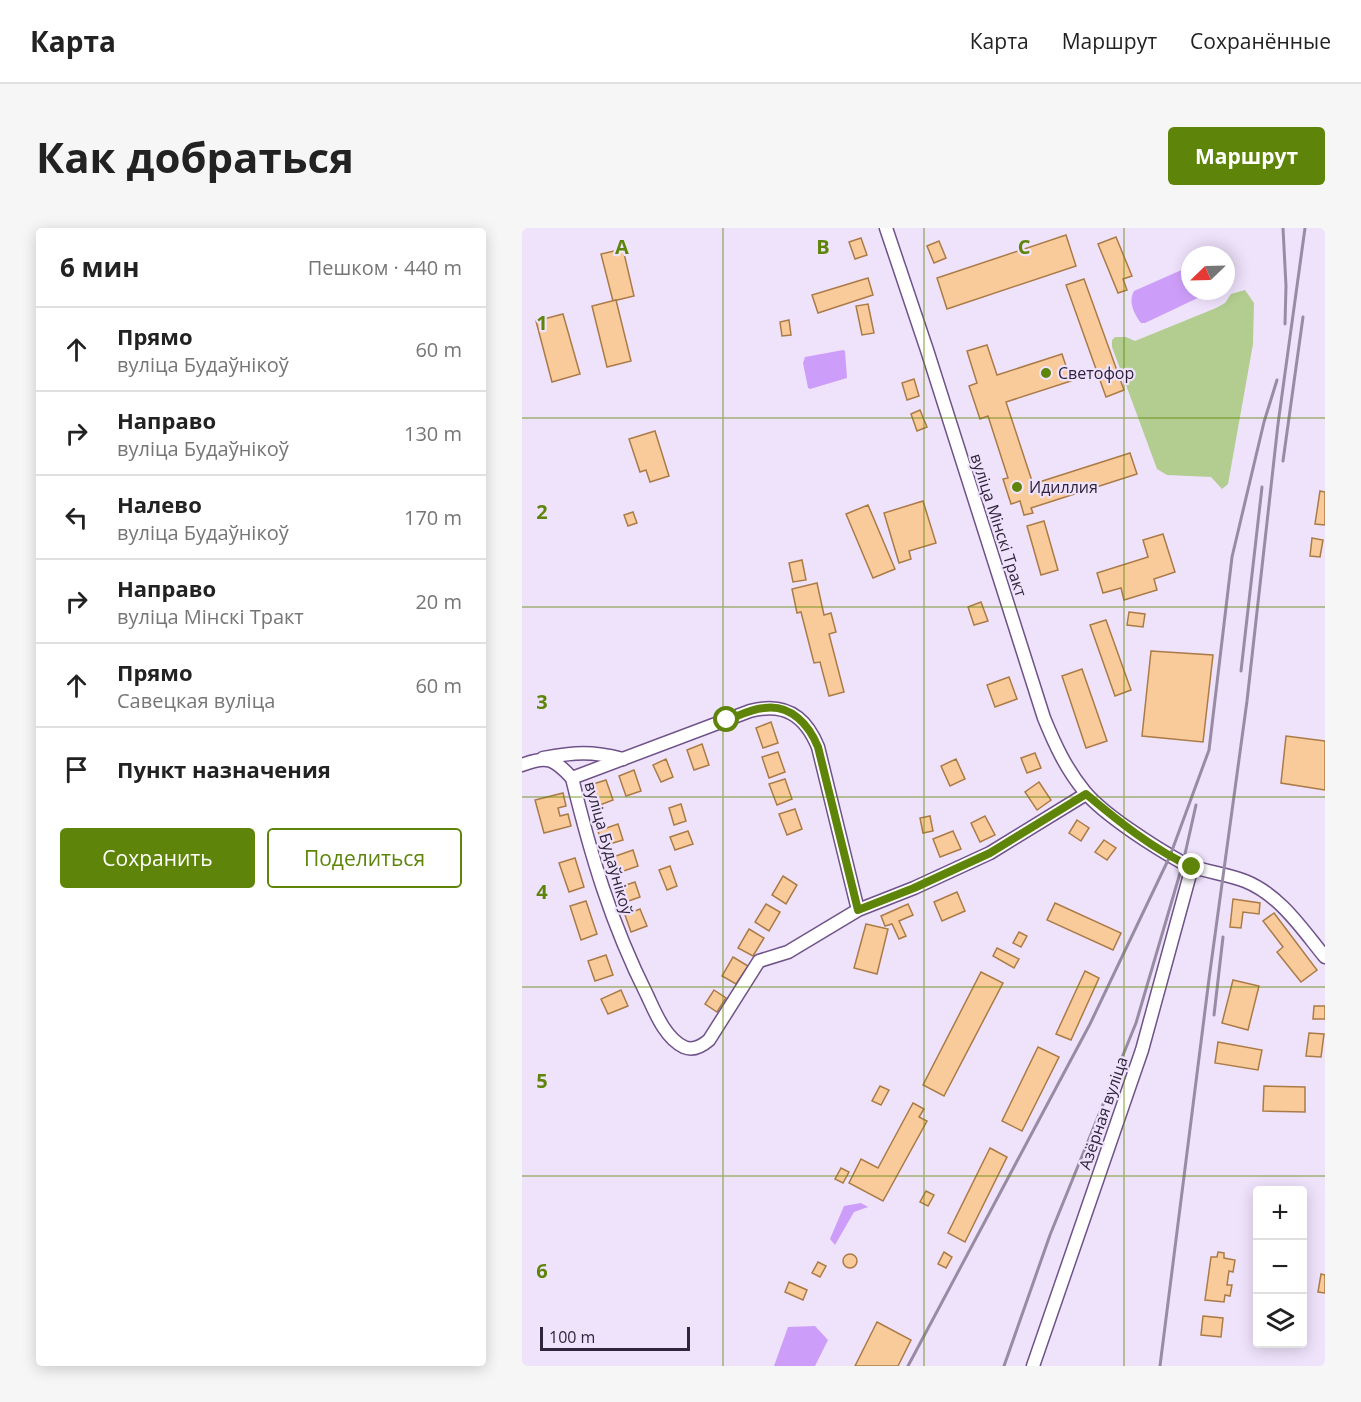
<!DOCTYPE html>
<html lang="ru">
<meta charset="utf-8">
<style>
:root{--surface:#fff;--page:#f6f6f6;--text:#222;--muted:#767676;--line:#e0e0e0;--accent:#5e8509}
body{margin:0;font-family:"Open Sans",sans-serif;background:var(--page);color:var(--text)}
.controls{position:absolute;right:18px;bottom:18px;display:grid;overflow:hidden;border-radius:6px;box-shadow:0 3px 15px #0003}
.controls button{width:54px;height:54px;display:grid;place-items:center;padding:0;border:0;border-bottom:2px solid var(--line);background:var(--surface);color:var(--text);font:30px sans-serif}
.compass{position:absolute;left:659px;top:18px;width:54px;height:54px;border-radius:50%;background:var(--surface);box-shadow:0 3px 15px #0003;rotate:247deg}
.scale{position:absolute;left:18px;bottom:15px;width:150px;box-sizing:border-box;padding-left:6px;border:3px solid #30233b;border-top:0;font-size:16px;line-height:21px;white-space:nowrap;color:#30233b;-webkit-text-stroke:4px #efe3fc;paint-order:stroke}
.stop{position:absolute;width:18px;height:18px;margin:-14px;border:4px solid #5e8509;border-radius:50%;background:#fff}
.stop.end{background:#5e8509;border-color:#fff;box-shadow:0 2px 6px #0008}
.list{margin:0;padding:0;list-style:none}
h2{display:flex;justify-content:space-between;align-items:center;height:78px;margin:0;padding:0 24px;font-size:26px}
h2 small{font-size:20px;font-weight:400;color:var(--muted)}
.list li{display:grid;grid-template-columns:39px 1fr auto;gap:18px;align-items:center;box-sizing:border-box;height:84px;padding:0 24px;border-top:2px solid var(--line)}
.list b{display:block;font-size:22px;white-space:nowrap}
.list p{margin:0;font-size:20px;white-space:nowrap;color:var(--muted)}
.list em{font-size:20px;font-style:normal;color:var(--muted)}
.actions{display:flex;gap:12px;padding:18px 24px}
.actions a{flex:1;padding:14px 0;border:2px solid var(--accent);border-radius:6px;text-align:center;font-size:21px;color:var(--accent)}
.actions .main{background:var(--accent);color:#fff}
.icon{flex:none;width:33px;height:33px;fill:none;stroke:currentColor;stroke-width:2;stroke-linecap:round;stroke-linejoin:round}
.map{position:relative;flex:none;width:803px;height:1138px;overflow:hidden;border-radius:6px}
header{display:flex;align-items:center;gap:36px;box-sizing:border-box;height:84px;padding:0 30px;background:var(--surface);border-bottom:2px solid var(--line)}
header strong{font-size:28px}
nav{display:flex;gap:33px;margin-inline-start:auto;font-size:21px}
.intro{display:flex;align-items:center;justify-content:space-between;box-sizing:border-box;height:144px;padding:0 36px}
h1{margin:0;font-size:42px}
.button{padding:15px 27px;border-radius:6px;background:var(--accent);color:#fff;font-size:21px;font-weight:700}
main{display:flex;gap:36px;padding:0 36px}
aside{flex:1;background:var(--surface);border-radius:6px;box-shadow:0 3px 15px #0003}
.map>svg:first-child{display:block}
</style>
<header>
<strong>Карта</strong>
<nav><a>Карта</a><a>Маршрут</a><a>Сохранённые</a></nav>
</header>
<div class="intro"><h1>Как добраться</h1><a class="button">Маршрут</a></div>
<main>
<aside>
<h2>6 мин<small>Пешком · 440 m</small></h2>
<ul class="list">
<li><svg class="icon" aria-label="ahead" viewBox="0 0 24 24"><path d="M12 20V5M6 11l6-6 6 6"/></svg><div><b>Прямо</b><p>вуліца Будаўнікоў</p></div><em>60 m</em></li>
<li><svg class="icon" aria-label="right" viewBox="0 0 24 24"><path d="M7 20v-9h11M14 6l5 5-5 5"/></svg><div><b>Направо</b><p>вуліца Будаўнікоў</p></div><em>130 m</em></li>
<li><svg class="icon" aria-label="left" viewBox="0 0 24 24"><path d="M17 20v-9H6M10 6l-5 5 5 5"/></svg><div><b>Налево</b><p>вуліца Будаўнікоў</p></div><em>170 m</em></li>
<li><svg class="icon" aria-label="right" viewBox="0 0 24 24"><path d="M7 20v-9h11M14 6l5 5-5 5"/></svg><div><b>Направо</b><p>вуліца Мінскі Тракт</p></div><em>20 m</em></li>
<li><svg class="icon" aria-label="ahead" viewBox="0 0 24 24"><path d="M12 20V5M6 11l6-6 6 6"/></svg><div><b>Прямо</b><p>Савецкая вуліца</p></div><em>60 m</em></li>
<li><svg class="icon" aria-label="arrive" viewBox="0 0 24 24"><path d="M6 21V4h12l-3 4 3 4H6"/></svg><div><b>Пункт назначения</b></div></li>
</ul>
<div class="actions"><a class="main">Сохранить</a><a>Поделиться</a></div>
</aside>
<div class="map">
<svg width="803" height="1138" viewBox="0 0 803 1138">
<rect width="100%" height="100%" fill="#efe3fc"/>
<!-- green -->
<path fill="#b2cd8f" d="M723,62L732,75L731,116L706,256L700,261L689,249L645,247L635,241L590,119V112L593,109H604L613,113L694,80L703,75L709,66Z"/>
<!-- water -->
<g fill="#cd9ef9">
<path d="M664,40H668V63H684L682,67L623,95H619C612,86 606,73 612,63Z"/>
<path d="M321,122L323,123L325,150L288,161L286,160L281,135L283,129Z"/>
<path d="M339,975L346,979L332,984L313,1017L308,1011L322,978Z"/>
<path d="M293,1098L306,1112L293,1138H252L266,1099Z"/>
</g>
<!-- building -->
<g fill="#f9cb9b" stroke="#ab7b47" stroke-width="1.5">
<path d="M544,7L554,38L425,81L415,50Z"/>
<path d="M594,9L610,48L601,51L605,62L596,65L576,16Z"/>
<path d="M339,10L345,27L333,31L327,14Z"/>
<path d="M417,13L424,30L412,35L405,18Z"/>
<path d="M101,21L112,68L91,73L79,26Z"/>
<path d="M346,50L351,67L296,85L290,67Z"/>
<path d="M562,51L602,162L584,169L544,57Z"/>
<path d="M94,72L109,133L85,139L70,78Z"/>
<path d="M346,76L352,105L340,107L334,78Z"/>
<path d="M41,86L58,146L30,154L14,93Z"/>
<path d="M267,92L269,107L260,108L258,94Z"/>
<path d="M465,117L475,147L540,126L549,153L484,174L511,256L608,225L615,246L509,280L511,285L502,287L498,273L489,276L481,251L486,250L466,188L458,191L447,158L455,155L445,123Z"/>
<path d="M392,151L397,168L385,172L380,155Z"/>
<path d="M398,182L405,199L395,203L389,186Z"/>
<path d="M133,203L147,248L128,254L124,242L118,244L107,211Z"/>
<path d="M798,263L803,264V297L793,296Z"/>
<path d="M401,273L414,315L387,323L389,331L377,335L362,285Z"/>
<path d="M346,277L373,341L351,350L324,286Z"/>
<path d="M111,284L115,295L106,298L102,287Z"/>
<path d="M522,293L536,342L519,347L505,298Z"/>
<path d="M641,306L653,344L632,351L635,362L602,372L599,360L581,365L575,345L626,329L621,312Z"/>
<path d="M790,310L801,312L798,329L788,328Z"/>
<path d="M280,332L284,352L271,354L267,335Z"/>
<path d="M295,355L302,387L309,385L314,404L307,406L322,464L307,468L298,434L292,435L279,384L275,385L270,361Z"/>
<path d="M459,374L466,393L452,397L446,379Z"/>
<path d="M607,384L623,386L621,399L605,397Z"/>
<path d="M584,392L609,462L593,468L568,397Z"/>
<path d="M629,423L691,427L681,514L620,508Z"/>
<path d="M560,441L585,513L564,520L540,448Z"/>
<path d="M487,449L495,471L473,479L465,457Z"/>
<path d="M249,494L256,515L241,520L234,500Z"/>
<path d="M764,508L803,513V562L759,555Z"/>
<path d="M180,516L187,537L172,542L165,522Z"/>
<path d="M256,524L263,544L247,550L240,529Z"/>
<path d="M513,525L519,540L505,545L499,530Z"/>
<path d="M144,531L151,549L139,554L131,537Z"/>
<path d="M434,531L443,551L428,558L419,538Z"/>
<path d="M112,542L119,563L104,568L97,548Z"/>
<path d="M263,551L270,571L255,577L247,556Z"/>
<path d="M84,552L91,572L75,578L68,557Z"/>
<path d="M517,554L529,572L515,582L503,564Z"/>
<path d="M41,565L44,578L36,580L38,588L46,586L49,598L22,605L13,572Z"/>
<path d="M159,576L164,593L152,597L147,580Z"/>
<path d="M273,581L280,601L265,607L257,586Z"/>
<path d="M408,588L411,603L401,605L398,590Z"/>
<path d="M463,588L473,607L458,614L449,595Z"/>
<path d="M555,592L567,600L559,613L547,605Z"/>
<path d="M96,596L101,612L81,618L76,603Z"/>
<path d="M166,603L171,616L153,622L148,609Z"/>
<path d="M431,603L439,621L418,629L411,611Z"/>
<path d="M582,612L594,620L585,632L573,624Z"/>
<path d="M111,622L116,638L96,645L91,629Z"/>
<path d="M53,630L62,659L47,664L37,635Z"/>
<path d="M148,638L155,658L145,662L137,642Z"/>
<path d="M261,648L275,657L264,676L250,667Z"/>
<path d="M113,654L118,669L98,676L92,661Z"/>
<path d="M435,664L443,683L420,693L412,674Z"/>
<path d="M711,671L738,675L737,686L721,684L719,700L708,699Z"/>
<path d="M64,673L75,706L59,712L48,678Z"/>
<path d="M533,675L599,705L591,722L525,692Z"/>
<path d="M244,676L258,684L247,703L233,694Z"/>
<path d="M386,676L391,687L377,693L384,708L377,711L370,696L363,698L359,688Z"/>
<path d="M118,681L125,698L109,704L103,687Z"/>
<path d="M752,685L795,742L779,754L755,724L761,719L741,693Z"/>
<path d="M344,696L366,701L355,746L332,740Z"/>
<path d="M227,701L242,710L231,728L216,720Z"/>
<path d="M497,704L505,708L499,719L491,715Z"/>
<path d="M475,720L497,731L492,740L471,728Z"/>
<path d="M84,727L91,747L73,753L66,733Z"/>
<path d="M211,729L226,738L214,756L200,748Z"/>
<path d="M563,743L577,750L549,812L534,806Z"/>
<path d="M459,744L481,755L422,868L401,857Z"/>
<path d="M711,752L737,758L726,802L700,795Z"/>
<path d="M99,762L106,778L86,786L79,771Z"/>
<path d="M192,762L204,770L195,784L183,776Z"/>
<path d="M792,778H803V791H791Z"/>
<path d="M787,805L802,806L799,829L784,828Z"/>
<path d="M696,814L740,822L736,842L693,835Z"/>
<path d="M516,819L537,829L500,903L480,893Z"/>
<path d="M358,858L367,862L359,877L350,873Z"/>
<path d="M742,858L783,859V884L741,883Z"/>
<path d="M391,875L402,881L397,889L405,893L361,973L327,955L339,931L356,940Z"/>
<path d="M468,920L485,929L443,1014L426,1005Z"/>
<path d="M319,940L327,944L321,955L313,951Z"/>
<path d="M404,963L412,967L406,978L398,974Z"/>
<path d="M422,1024L430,1029L424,1040L416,1036Z"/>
<path d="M696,1024L702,1025V1030L713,1032L711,1044L707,1043L705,1057H710L708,1068L703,1067L702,1074L683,1072L689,1029H695Z"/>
<circle cx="328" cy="1033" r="7"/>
<path d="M296,1034L304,1038L298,1049L290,1045Z"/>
<path d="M799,1046L803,1047V1065L796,1064Z"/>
<path d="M267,1054L285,1062L281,1072L263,1064Z"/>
<path d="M681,1088L701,1090L699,1109L679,1107Z"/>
<path d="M355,1094L389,1112L376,1138H333Z"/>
</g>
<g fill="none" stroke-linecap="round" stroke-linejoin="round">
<defs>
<g id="minor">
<path d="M364,0L405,122L522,490C533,517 544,541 563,564C582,587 634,620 661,635C681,644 703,645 723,653C758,667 780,701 803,729"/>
<path d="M21,530C53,524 70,523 101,531"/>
<path d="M0,537C26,527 32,531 50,550"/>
<path d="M336,682L296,519C283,487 262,474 228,483L50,550C69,628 89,695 125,767C133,784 143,810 162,819C171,823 180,818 187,812L237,733L266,724L336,682L392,660L468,625L564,566"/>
<path d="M511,1138L620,822L670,639"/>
</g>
</defs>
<!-- minor casing -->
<use href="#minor" stroke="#6f5289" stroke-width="15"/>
<!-- minor -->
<use href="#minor" stroke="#fff" stroke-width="12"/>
<!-- rail -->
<g stroke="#988ba4" stroke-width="3">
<path d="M761,0L764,58L763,96"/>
<path d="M761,233L781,89"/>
<path d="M719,443L740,259"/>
<path d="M692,787L701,709"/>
<path d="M386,1138L568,796L648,628L687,522L710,329L742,194L755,152"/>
<path d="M482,1138L528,1007L614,795L661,635L674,577"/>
<path d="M638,1138L687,751L725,473L756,196L783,0"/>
</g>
</g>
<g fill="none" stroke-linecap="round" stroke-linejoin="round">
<!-- route -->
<path stroke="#5e8509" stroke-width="8" d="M205,492C216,488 229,481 242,480C269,476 287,497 296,519L336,682L392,660L468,625L564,566C596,593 632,622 670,639"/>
</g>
<!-- grid -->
<path fill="none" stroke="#5e8509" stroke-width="1.5" stroke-opacity="0.55" d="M201,0V1138M402,0V1138M602,0V1138M0,190H803M0,379H803M0,569H803M0,759H803M0,948H803"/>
<!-- markers -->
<g fill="#5e8509" stroke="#efe3fc" stroke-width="2">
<circle cx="524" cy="145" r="6"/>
<circle cx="495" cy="259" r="6"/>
</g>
<g text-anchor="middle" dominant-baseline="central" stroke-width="4.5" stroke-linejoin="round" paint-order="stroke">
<!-- poi labels -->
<g font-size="16" fill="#30233b" stroke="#efe3fc" text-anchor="start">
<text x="536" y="145">Светофор</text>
<text x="507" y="259">Идиллия</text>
</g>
<!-- street labels -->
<g font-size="16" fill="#30233b" stroke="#efe3fc">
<text transform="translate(477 297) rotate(72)">вуліца Мінскі Тракт</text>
<text transform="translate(87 620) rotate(74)">вуліца Будаўнікоў</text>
<text transform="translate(581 885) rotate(-71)">Азёрная вуліца</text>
</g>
</g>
<g font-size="20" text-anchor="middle" font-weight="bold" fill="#5e8509" stroke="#efe3fc" stroke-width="4.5" stroke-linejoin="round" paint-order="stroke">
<text x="100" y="26">A</text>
<text x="301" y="26">B</text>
<text x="502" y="26">C</text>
<text x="20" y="102">1</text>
<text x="20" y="291">2</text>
<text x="20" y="481">3</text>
<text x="20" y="671">4</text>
<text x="20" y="860">5</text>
<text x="20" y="1050">6</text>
</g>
</svg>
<div class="controls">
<button>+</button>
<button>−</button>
<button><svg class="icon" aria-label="layers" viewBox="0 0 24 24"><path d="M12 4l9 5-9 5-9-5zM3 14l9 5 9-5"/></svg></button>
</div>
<svg class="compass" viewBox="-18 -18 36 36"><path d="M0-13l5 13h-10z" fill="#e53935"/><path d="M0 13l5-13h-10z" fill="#767676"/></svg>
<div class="scale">100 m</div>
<div class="stop" style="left:205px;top:492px"></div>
<div class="stop end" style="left:670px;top:639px"></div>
</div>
</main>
